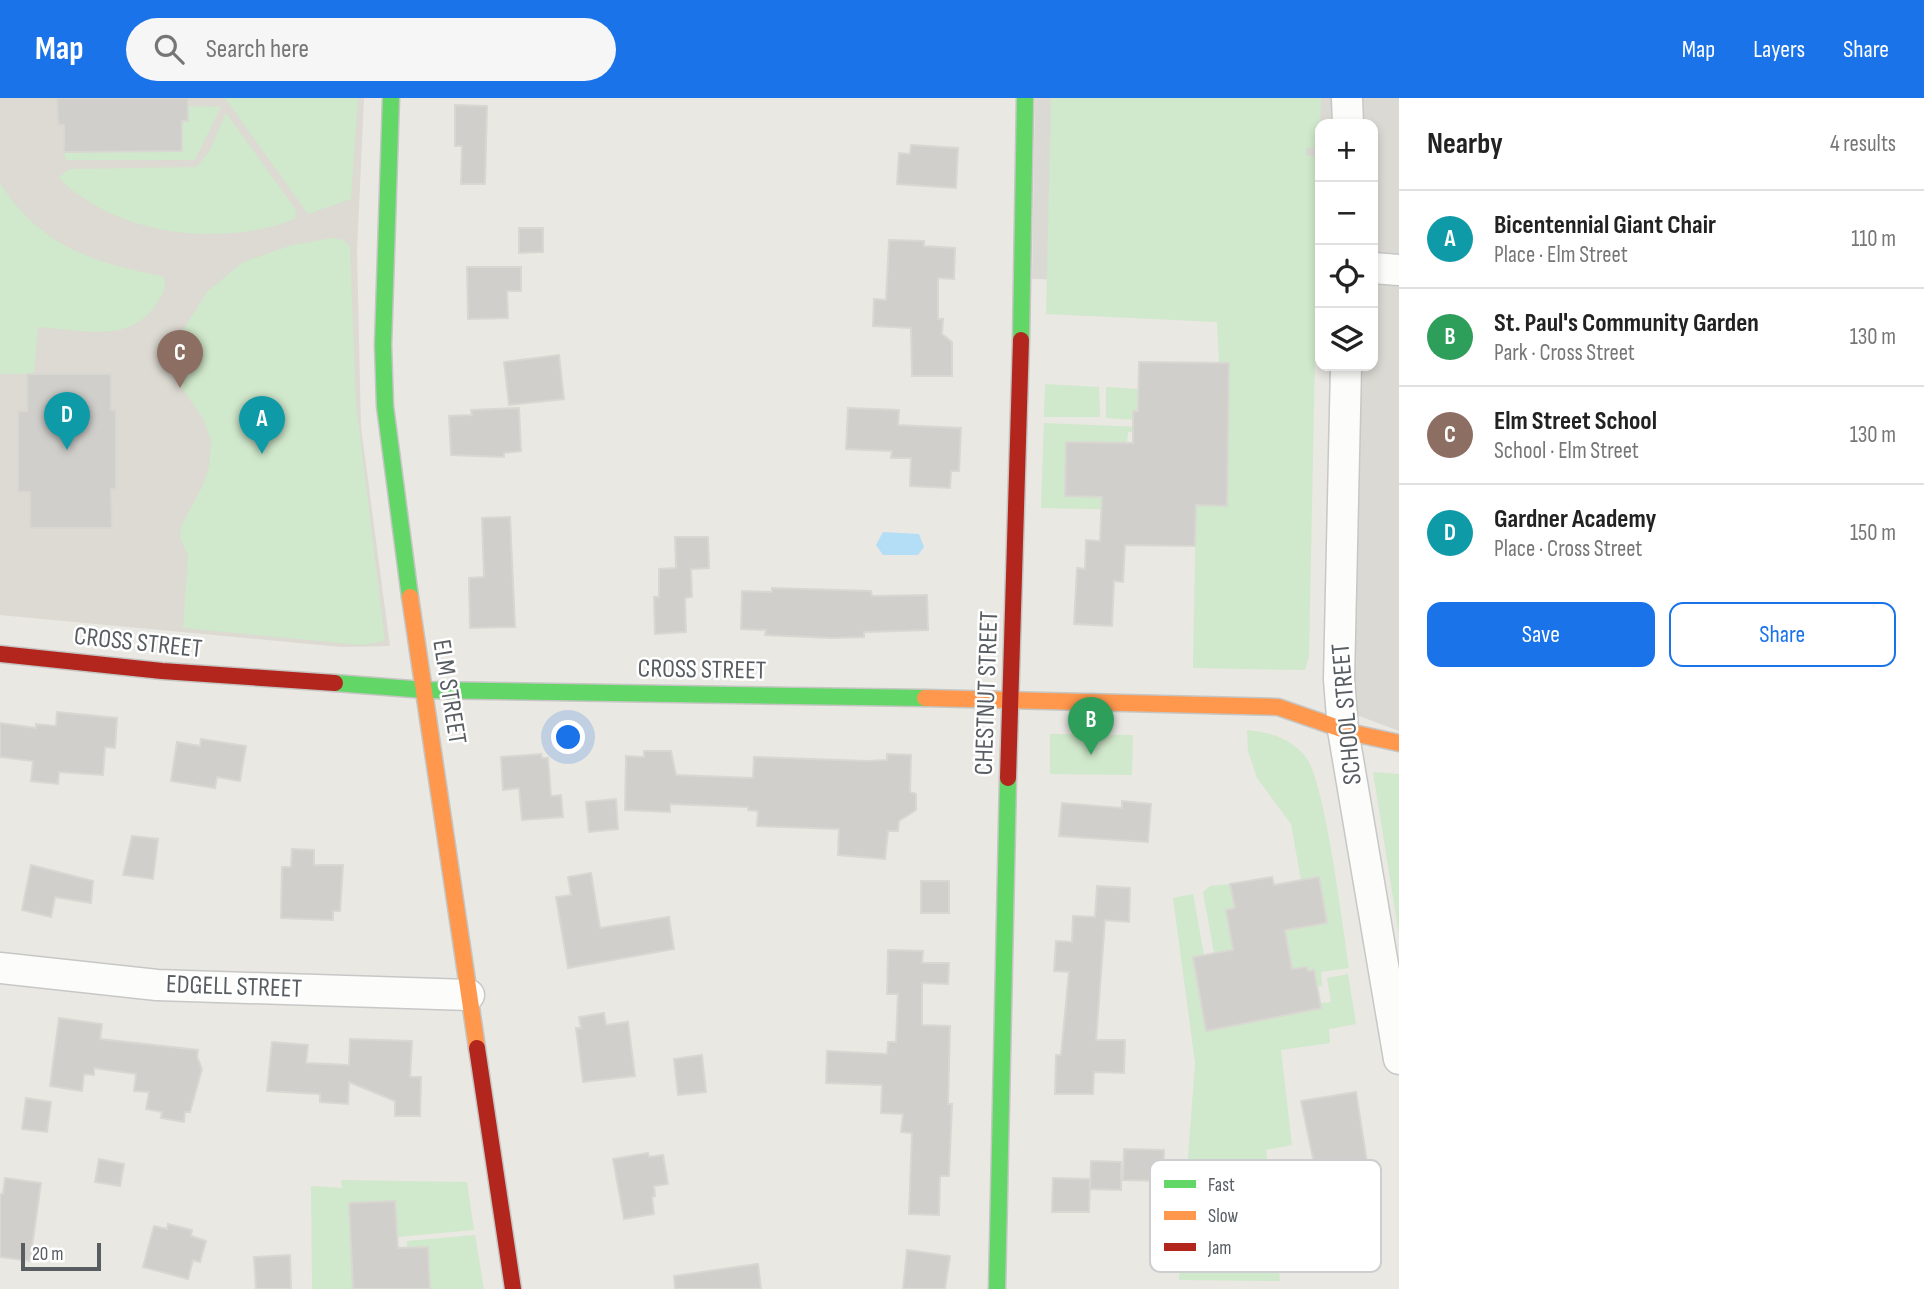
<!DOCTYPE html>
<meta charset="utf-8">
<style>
:root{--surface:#fff;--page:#f6f6f6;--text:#222;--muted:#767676;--line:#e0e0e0;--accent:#1a73e8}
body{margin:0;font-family:"Sofia Sans Condensed",sans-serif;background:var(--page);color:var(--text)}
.controls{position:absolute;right:21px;top:21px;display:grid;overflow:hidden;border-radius:14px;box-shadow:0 4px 10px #0003}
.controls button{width:63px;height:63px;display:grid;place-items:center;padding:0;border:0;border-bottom:2px solid var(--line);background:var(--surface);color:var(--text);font:35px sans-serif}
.scale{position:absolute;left:21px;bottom:18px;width:80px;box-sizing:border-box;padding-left:7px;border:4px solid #585d62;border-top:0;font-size:19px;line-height:24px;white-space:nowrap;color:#585d62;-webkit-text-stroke:5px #fff;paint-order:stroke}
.you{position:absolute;left:569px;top:640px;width:24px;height:24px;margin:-18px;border:5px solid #fff;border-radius:50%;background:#1a73e8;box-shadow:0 0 0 10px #1a73e833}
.badge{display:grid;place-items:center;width:46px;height:46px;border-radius:50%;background:var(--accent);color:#fff;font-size:23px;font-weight:700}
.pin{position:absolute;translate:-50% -58px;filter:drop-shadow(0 2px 4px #0008)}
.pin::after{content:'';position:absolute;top:37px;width:24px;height:21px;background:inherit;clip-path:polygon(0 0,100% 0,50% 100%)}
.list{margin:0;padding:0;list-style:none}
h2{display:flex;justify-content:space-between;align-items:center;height:91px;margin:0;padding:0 28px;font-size:30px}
h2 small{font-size:23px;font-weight:400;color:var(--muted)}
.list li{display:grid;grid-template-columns:46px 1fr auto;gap:21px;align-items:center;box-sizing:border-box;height:98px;padding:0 28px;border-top:2px solid var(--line)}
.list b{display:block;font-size:26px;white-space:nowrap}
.list p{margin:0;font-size:23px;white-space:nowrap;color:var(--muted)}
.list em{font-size:23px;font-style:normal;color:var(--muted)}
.actions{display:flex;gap:14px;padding:21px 28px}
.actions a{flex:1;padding:16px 0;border:2px solid var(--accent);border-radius:14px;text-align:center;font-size:24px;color:var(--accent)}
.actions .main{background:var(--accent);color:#fff}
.icon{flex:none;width:38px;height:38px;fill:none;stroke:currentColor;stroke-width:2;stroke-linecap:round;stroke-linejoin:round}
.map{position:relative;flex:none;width:1399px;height:1191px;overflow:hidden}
header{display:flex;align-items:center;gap:42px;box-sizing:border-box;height:98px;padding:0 35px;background:var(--accent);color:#fff}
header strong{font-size:33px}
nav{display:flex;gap:38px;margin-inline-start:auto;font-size:24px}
.search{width:490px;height:63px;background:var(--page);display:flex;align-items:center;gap:18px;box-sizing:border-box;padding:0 24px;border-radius:38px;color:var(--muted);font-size:26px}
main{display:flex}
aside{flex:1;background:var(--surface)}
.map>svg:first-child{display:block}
</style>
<header>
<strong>Map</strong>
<div class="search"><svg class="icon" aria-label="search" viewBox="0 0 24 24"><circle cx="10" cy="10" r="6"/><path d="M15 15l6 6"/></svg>Search here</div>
<nav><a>Map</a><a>Layers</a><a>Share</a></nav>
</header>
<main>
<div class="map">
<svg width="1399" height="1191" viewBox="0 0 1399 1191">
<rect width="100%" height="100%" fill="#eae8e2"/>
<!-- industrial -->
<path fill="#dbd9d3" d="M1035,0H1399V633L1354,616L1353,268H1373V26H1320V187L1032,181Z"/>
<!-- education -->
<path fill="#dcdad2" d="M0,0H364L357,153L361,329L390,548L341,549L0,517Z"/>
<!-- green -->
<g fill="#d0e8cb">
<path d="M225,0H358L351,101L308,116Z"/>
<path d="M1051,0H1321L1319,51L1306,50V57L1319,58L1309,558L1305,572L1193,570L1196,407L1226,408L1217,224L1046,216Z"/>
<path d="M188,8L221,9L195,62H66L64,54L182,53V23H188Z"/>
<path d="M226,15L296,112L295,121C231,146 146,140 88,103C78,96 66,89 59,79L70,71L197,69L210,52Z"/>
<path d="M0,85C40,148 93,165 163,178C168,190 162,198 155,208C127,247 80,231 38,229L34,276H0Z"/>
<path d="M332,140L343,142L350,148L356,305L385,543L362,547L183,530L188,458L180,439L181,428L202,389L209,369L211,343L203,320L178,285V240L207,194L243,164L292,147Z"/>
<path d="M1045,286L1099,289L1100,319H1044Z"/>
<path d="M1106,289L1138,291V313H1133V316L1152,323L1106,320Z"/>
<path d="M1044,325L1142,329V334H1128L1127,345L1065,398L1102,399V406L1142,412L1041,410Z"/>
<path d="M1247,632C1269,634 1290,640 1305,658C1325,681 1343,831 1349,870L1321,874L1322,888L1317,889L1314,872L1308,873L1307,869L1286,872L1280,833L1327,824L1319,779L1301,782L1291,726L1257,680L1248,653Z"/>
<path d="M1050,636L1133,637L1132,677L1050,676Z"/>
<path d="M1373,674L1399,676V837Z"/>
<path d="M1230,786L1235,810L1226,813L1231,842L1241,850L1214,855L1203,794L1210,788Z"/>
<path d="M1193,796L1204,857L1193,860L1206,933L1250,925L1241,876L1286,916L1320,910V905L1331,904L1327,880L1348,876L1356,926L1329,931L1330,945L1281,952L1292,1047L1266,1052L1280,1183L1179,1182L1195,965L1173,800Z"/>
<path d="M341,1082L467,1084L474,1132L397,1139L395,1103L349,1105L353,1191H312L311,1088L342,1090Z"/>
<path d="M475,1137L484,1191H430L428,1149H407V1143Z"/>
</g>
<!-- water -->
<path fill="#b4ddf6" d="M883,434L919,436L924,449L918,457H883L876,447Z"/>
<!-- building -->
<g fill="#d0cfcb" stroke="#d9d7d2" stroke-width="2">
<path d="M57,0H188V23H182V53L64,54V27H58Z"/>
<path d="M455,7L487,8L485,86H461L462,48H455Z"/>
<path d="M911,47L958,50L956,90L897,86L899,55L910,56Z"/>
<path d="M519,130H543V154L519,155Z"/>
<path d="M889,142L924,143V148L955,150L954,181L938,180V221H943L942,236L952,244V278H912L911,230L873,228L874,201L886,202Z"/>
<path d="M467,169H521V193H507L508,220L468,221Z"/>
<path d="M559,257L564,301L509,307L504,264Z"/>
<path d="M1139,264L1229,265L1227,408L1196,407L1195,448L1125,447L1123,484L1114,483L1112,528L1074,526L1077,470L1085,471L1086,442L1100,443L1102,399L1065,398L1066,344L1133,345V313H1138Z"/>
<path d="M27,276H111V312H116V391H111L112,430H30V394H18V313H27Z"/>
<path d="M519,310L521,353L504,355V359L451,357L449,318L472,317L471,312Z"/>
<path d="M848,310L899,312L898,327L961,330L959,373H951L950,390L910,388L911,360H891L892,353L846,351Z"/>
<path d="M510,419L515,529L470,530L469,480L484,479L482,420Z"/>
<path d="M675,439H708L709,470L691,471L692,499L685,500L686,534L655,536L654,499H659V471L676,470Z"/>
<path d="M772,490L871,493L872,498L927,497L928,532L864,534V539L832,540L765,537L766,532L741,531L742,493L772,494Z"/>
<path d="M57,614L117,620L115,650L105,649L103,677L59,674L58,686L31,683L33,663L0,659V625L36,630V626L56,628Z"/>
<path d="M201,641L246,648L240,683L217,679L215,690L171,683L177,644L200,648Z"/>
<path d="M644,653H671L676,677L753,680L754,659L868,663L887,662V656L911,657L910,694L916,696V712L899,723L898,733H888L885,761L838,757L839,731L757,728L758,713L748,712V709L670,706V714L625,712L626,658L644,659Z"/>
<path d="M541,656L542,660H548L551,698L561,697L563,719L522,722L519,690L503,692L501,659Z"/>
<path d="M616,701L618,731L589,734L586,704Z"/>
<path d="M1122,703L1151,706L1148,744L1059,738L1062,705L1122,710Z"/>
<path d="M132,738L158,741L153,781L123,777Z"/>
<path d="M292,751L314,752V767H343L340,813H333V822L281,820L282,769H291Z"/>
<path d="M31,767L93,783L91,805L55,799L51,819L22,812Z"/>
<path d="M591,775L600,830L669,819L674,851L568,870L556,799L571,797L568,779Z"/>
<path d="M1272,779L1274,787L1319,779L1327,825L1285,832L1292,871L1307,869L1308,873L1314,872L1321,910L1206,933L1193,859L1233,852L1226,812L1235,810L1230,786Z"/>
<rect x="921" y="783" width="28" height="32"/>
<path d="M1097,788L1130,790L1129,824L1105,822L1096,942H1125L1124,975L1094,974L1093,996H1055L1056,957H1061L1069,874L1054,873L1056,843L1072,844L1073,818L1095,819Z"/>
<path d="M888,852L923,853L922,865H949L948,886L922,885V927L950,928L948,1006H952L949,1078H940L939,1117L909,1116L912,1035L901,1034L903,1016L881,1015L882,987L826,985L827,953L887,956L888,944H896L898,896H887Z"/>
<path d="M604,915L606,927L628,924L635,978L583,984L576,930H581L579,919Z"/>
<path d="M59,920L102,926L100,941L198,952L197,959L202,971L190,1014H185L184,1024L161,1020L162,1014L146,1011L149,994L134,993L136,976L94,970V977L84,976L82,993L50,988Z"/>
<path d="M350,941L412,943L410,979H421L420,1018H395V1003L349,984L348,1006L320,1004V996L267,993L272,944L308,947L306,965L349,967Z"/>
<path d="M702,957L706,994L678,997L674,961Z"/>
<path d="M1356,994L1373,1102L1367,1104L1380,1163L1342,1172L1329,1111L1324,1112L1301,1003Z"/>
<path d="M26,1000L51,1004L47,1034L22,1031Z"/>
<path d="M1124,1051L1164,1052L1163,1083L1123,1082Z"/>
<path d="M648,1055L649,1059L663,1057L668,1086L654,1088L655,1098L652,1099L654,1116L624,1121L613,1061Z"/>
<path d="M99,1061L124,1066L120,1088L95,1084Z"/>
<path d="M1091,1063L1121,1064V1092L1090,1091Z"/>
<path d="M5,1080L41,1085L30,1163L0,1159V1096H3Z"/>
<path d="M1053,1080L1090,1081L1089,1114H1052Z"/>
<path d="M395,1103L398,1150L428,1149L430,1191H353L349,1105Z"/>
<path d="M168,1126L192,1132L191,1138L206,1143L200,1164L193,1162L188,1181L143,1169L154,1128L167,1131Z"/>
<path d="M907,1152L950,1158L945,1191H903Z"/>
<path d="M290,1157L291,1191H256L254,1159Z"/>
<path d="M758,1166L761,1191H675L674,1178Z"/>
</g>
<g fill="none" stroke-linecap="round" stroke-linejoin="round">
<defs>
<g id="street">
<path d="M1347,0L1348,26"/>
<path d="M1373,170L1399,172"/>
<path d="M1346,268L1339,581L1343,632L1399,961"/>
<path d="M0,870L157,887L469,897"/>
</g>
<g id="fast">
<path d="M391,0L383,247L385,308L410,499"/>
<path d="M1021,242L1025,0"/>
<path d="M335,585L425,592L925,600"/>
<path d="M997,1191L1008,680"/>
</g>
<g id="slow">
<path d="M410,499L477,950"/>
<path d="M925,600L1278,609L1353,635L1399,645"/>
</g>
<g id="jam">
<path d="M0,556L162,573L335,585"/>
<path d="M1008,680L1021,242"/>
<path d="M477,950L513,1191"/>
</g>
</defs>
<!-- street casing -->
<use href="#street" stroke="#c7c7c7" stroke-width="33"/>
<!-- fast casing -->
<use href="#fast" stroke="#c5c6c4" stroke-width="19"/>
<!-- slow casing -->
<use href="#slow" stroke="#c5c6c4" stroke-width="19"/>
<!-- jam casing -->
<use href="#jam" stroke="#c5c6c4" stroke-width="19"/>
<!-- street -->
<use href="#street" stroke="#fcfcfb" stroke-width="30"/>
<!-- fast -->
<use href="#fast" stroke="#63d668" stroke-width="16"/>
<!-- slow -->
<use href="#slow" stroke="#ff974d" stroke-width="16"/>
<!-- jam -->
<use href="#jam" stroke="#b3261e" stroke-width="16"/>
</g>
<g text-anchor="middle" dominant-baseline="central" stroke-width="5" stroke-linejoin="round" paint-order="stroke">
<!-- street labels -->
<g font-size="26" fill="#585d62" stroke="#fff">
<text transform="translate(138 545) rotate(6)">CROSS STREET</text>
<text transform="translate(702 572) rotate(1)">CROSS STREET</text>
<text transform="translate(449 594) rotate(81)">ELM STREET</text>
<text transform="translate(987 595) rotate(-88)">CHESTNUT STREET</text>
<text transform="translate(1347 616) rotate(-95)">SCHOOL STREET</text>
<text transform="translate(234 889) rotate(2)">EDGELL STREET</text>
</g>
</g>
<!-- legend -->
<rect x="1150" y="1062" width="231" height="112" rx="10" fill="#fff" stroke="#cdced0" stroke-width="2"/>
<rect x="1164" y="1082" width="32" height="8" fill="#63d668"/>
<rect x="1164" y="1113" width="32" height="9" fill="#ff974d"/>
<rect x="1164" y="1145" width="32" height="8" fill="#b3261e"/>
<g font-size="19" fill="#585d62">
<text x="1208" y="1093">Fast</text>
<text x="1208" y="1124">Slow</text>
<text x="1208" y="1156">Jam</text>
</g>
</svg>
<div class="controls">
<button>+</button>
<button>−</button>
<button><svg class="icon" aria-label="locate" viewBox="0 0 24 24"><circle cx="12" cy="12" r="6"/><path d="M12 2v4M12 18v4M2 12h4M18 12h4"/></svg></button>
<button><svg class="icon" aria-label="layers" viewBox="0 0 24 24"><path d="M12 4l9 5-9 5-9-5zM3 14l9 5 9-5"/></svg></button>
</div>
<div class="scale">20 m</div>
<div class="you"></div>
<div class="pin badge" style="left:262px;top:356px;background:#0f9aa8">A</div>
<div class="pin badge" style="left:1091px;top:657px;background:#2e9e5b">B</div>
<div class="pin badge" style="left:180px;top:290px;background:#8d6e63">C</div>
<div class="pin badge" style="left:67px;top:352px;background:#0f9aa8">D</div>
</div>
<aside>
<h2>Nearby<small>4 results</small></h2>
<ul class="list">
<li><span class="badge" style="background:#0f9aa8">A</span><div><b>Bicentennial Giant Chair</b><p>Place · Elm Street</p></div><em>110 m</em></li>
<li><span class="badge" style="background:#2e9e5b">B</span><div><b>St. Paul's Community Garden</b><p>Park · Cross Street</p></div><em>130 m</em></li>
<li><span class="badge" style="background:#8d6e63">C</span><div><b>Elm Street School</b><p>School · Elm Street</p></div><em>130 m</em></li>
<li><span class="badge" style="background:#0f9aa8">D</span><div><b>Gardner Academy</b><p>Place · Cross Street</p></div><em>150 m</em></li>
</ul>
<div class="actions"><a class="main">Save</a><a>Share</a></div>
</aside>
</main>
